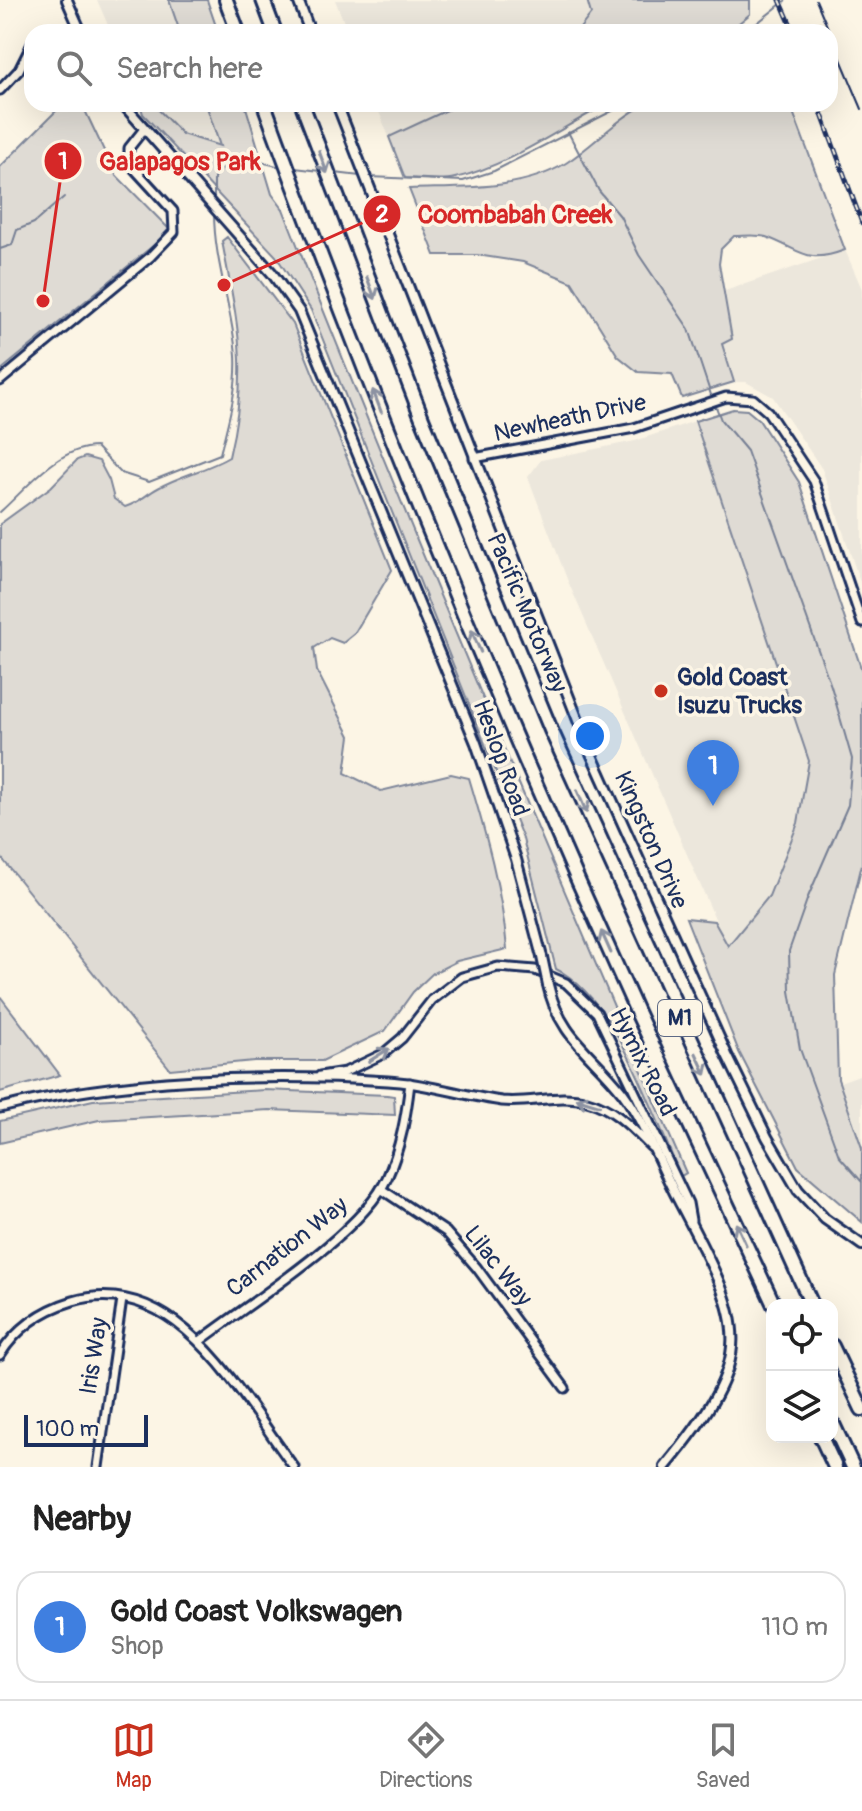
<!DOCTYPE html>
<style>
:root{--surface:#fff;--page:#f2f2f2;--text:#222;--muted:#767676;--line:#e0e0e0;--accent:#c8321e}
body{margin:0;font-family:Pangolin,sans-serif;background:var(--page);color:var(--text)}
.controls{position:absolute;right:24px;bottom:24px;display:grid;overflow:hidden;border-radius:16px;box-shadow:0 8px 32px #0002}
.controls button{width:72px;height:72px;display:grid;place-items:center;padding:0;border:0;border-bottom:2px solid var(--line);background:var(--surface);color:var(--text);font:40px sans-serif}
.scale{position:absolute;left:24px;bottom:20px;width:124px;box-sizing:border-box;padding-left:8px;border:4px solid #1b2f5e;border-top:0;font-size:22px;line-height:28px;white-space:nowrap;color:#1b2f5e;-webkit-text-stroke:6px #fcf5e5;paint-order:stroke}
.you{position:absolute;left:590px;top:736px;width:28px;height:28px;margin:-20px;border:6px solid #fff;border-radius:50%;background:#1a73e8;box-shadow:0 0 0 12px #1a73e833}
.badge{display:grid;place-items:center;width:52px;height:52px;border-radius:50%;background:var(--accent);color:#fff;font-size:26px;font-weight:700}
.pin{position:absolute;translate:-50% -66px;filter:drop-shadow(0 2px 4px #0008)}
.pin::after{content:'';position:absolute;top:42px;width:28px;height:24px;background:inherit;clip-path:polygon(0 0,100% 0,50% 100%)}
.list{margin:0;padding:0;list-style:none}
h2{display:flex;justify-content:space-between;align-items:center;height:104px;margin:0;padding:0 32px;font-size:34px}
h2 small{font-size:26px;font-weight:400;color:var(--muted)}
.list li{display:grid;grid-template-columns:52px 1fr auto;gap:24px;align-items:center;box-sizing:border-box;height:112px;margin:0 16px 16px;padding:0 16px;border:2px solid var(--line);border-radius:24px}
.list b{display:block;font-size:30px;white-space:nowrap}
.list p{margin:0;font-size:26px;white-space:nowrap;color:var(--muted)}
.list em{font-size:26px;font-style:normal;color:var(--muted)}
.icon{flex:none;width:44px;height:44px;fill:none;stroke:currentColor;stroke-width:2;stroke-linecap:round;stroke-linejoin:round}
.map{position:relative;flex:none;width:862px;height:1467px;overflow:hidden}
.search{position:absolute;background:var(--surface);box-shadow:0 8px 32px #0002;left:24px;right:24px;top:24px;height:88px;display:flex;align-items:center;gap:20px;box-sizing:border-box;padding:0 28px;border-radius:24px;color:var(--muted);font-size:30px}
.sheet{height:232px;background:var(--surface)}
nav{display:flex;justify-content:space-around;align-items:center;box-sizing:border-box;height:112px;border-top:2px solid var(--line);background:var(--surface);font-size:22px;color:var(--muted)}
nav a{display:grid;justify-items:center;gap:4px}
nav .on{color:var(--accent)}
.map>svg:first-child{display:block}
</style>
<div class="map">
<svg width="862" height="1467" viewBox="0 0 862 1467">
<rect width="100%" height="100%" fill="#fcf5e5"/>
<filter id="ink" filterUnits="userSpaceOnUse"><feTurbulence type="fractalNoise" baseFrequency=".0125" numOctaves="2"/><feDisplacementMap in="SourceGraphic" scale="16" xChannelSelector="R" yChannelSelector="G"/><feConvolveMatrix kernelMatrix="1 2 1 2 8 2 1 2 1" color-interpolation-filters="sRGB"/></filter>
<g filter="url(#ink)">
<!-- built -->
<g fill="#ece7dc">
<path d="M97,0H169L180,32H111Z"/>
<path d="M335,0H587L591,14L577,32H348Z"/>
<path d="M153,104H206L221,146L182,134Z"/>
<path d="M376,104H460L389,137Z"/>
<path d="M845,250L862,289V588L822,469L773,397L746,382H734L722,344L732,339L725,291Z"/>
<path d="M695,421L809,761L798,823L769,896L727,946L567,579L528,477L541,460L635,441Z"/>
<path d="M862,1074V1143L840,1082Z"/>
</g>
<!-- green -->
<g fill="#dfdbd4" stroke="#7d8599" stroke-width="2">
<path d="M169,0H207L218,32H180Z"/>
<path d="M587,0H750V14L728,32H577L591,14Z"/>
<path d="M63,104H82L115,174L171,231L0,371V167Z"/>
<path d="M140,104H153L182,134L220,146L206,104H245L272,194L283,209C411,533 547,853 686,1173L681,1176C653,1115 617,999 556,969L523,839L311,310L276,256L143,114Z"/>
<path d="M460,104H607C559,129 508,166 455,178C440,182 421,178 405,178L389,137Z"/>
<path d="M646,104H790L845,250C805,265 802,250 766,237C757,234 744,236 734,236L721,249L719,264L732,339L722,344L734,382L682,398L672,374L638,372L618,356L572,282L523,262L477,255H435L409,189C460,187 521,191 566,163C594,145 616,119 646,104Z"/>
<path d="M227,237L293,324L392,570L354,634L343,643L330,638L314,648L317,671L350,736L345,773L381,791L451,774L469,778C486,835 502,890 507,949L457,961L433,973L413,992L385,1031L322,1061H254L170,1069L0,856V524L51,487L77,460L85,457L99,461L109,480L114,499L125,507C139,503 145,495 158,488C181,475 207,470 229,457C250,369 238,327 222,241Z"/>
<path d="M733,409L747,410L759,420L799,482L862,671V864L835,975L838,1079L862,1148V1222L798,1167L739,1052L686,918L714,921L728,946L769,896L798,823L809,761L695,421Z"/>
<path d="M0,996L60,1075L0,1092Z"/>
<path d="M265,1090L387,1095L394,1096L395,1115L269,1110L99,1120L0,1143V1121L93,1100Z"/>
</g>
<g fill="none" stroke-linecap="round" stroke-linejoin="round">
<!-- stream -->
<g stroke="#767f94" stroke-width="2">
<path d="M746,32L786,0"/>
<path d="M568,132L599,191L620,216L639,255L689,329L712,398"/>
<path d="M295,168L320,171"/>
<path d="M335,173L360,176"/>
<path d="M370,177L463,181L494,171L626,104"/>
<path d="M214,202V177L236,156L281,167"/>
<path d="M0,249L12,245L17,230L34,223L64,197"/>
<path d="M715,404L721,420L747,451L831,686L852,759L848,805L808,897L789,951L790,991L800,1049L839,1156L862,1182"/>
<path d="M0,512C27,488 58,447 96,447L121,473L149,482L220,454C228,422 238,389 236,355C232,307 214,261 214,213"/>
</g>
<defs>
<g id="minor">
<path d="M0,90L19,70L32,44"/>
<path d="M0,381L150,257L174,232L173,211L129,163V148L144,129"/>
<path d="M474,458L634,428L726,397L753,399L768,412L814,481L862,623"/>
<path d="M320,1076L345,1072L383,1054L402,1038L432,1000L462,977L498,967L535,970L566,983L597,1013L688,1203L691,1220"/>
<path d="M0,1108C121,1078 263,1073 388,1081C427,1083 464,1096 502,1101C531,1104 559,1093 587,1101C614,1108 632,1128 651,1147"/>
<path d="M381,1189L446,1232L477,1268L565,1388"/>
<path d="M200,1341C251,1302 362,1233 387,1178C401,1147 406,1116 410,1083"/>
<path d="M0,1355C17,1328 43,1310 73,1301C179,1271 242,1398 294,1467"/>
<path d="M98,1467L122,1299"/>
</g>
<g id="tertiary">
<path d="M67,0L81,32"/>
<path d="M298,0L310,32"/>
<path d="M123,104L272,273L299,311L476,743L516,859L542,957"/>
<path d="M337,104L590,751L727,1055L767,1137L798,1190L825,1219L862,1245"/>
<path d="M548,985C560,1038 592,1053 623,1093C646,1124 660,1166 679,1201C744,1326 761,1351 665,1467"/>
</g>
<g id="motorway">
<path d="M226,0L238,32"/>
<path d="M263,0L275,32"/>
<path d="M264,104C377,412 502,716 638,1014C683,1111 729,1208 774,1305"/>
<path d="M302,104L422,418L551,730L812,1305"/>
<path d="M832,1346L862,1409"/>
<path d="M832,1422L853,1467"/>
<path d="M821,1437L835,1467"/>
</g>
</defs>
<!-- minor casing -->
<use href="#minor" stroke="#1b2f5e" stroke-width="13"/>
<!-- tertiary casing -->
<use href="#tertiary" stroke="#1b2f5e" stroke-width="14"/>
<!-- motorway casing -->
<use href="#motorway" stroke="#1b2f5e" stroke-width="18"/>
<!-- minor -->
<use href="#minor" stroke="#fcf5e5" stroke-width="7"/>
<!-- tertiary -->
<use href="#tertiary" stroke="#fcf5e5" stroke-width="8"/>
<!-- motorway -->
<use href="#motorway" stroke="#fcf5e5" stroke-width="12"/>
<!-- tram -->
<path stroke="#1b2f5e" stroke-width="2" d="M816,0L862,109"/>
<defs>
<g id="rail">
<path d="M780,0L794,32"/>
<path d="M818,104L862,223"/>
</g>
</defs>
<!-- rail casing -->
<use href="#rail" stroke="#1b2f5e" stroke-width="5"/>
<!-- rail -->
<use href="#rail" stroke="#fcf5e5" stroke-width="2" stroke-dasharray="6" stroke-linecap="butt"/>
<defs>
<path id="tertiary-bridge" d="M542,957L548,985"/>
</defs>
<!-- tertiary-bridge casing -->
<use href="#tertiary-bridge" stroke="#1b2f5e" stroke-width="14" stroke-linecap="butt"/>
<!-- tertiary-bridge -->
<use href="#tertiary-bridge" stroke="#fcf5e5" stroke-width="8"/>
</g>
<!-- one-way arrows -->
<defs><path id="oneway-shaft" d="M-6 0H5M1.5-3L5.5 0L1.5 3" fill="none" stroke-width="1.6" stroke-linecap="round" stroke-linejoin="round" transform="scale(2)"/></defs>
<g stroke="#8c92a2">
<use href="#oneway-shaft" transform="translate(323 162) rotate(70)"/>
<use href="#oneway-shaft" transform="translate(371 288) rotate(69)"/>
<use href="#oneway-shaft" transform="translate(377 401) rotate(-111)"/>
<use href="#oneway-shaft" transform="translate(476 641) rotate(-113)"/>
<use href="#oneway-shaft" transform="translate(582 802) rotate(67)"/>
<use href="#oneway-shaft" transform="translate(606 942) rotate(-114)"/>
<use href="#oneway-shaft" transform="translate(379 1055) rotate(-32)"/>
<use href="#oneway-shaft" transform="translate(701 1064) rotate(65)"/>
<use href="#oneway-shaft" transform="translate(588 1102) rotate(-163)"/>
<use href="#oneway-shaft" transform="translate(741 1234) rotate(-115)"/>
</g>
</g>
<!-- markers -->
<circle fill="#c8321e" stroke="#fcf5e5" stroke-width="3" cx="661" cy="691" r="8"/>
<g text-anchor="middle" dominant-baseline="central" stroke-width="7" stroke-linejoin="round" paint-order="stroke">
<!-- shield labels -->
<rect fill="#fcf5e5" stroke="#5e6a86" stroke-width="2" x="658" y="1000" width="44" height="36" rx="6"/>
<g font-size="22" font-weight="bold" fill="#1b2f5e">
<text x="680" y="1018">M1</text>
</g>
<!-- street labels -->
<g font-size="24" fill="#1b2f5e" stroke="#fcf5e5">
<text transform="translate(570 418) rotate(-12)">Newheath Drive</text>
<text transform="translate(527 613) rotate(67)">Pacific Motorway</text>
<text transform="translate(501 758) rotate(70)">Heslop Road</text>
<text transform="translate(651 840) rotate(66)">Kingston Drive</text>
<text transform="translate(643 1062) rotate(63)">Hymix Road</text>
<text transform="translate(287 1247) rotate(-38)">Carnation Way</text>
<text transform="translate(498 1266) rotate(52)">Lilac Way</text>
<text transform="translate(94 1356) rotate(-81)">Iris Way</text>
</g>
<!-- poi labels -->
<g font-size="24" font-weight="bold" fill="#1b2f5e" stroke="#fcf5e5" text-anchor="start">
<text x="677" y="677">Gold Coast<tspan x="677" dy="28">Isuzu Trucks</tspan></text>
</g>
</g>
<!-- callouts -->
<path fill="none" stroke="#d62828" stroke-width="3" d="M43 301L63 161M224 285L382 214"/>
<g fill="#d62828" stroke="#fcf5e5" stroke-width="3">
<circle cx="43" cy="301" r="8"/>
<circle cx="224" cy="285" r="8"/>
<circle cx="63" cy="161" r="20"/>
<circle cx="382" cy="214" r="20"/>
</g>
<g font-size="24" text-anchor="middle" font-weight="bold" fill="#fff">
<text x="63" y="169">1</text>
<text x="382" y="222">2</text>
</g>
<g font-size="26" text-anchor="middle" font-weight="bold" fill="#d62828" stroke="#fcf5e5" stroke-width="7" stroke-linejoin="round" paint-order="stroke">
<text x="180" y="170">Galapagos Park</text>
<text x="515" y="223">Coombabah Creek</text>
</g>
</svg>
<div class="controls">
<button><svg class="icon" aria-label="locate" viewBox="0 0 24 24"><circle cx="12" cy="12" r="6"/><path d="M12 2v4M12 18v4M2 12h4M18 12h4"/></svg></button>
<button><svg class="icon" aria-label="layers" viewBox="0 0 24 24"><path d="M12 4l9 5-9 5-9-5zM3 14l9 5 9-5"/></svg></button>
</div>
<div class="scale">100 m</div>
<div class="you"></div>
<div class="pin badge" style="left:713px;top:806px;background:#3f7fe0">1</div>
<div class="search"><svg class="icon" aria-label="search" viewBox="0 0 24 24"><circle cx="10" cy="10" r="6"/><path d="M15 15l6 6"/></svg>Search here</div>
</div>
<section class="sheet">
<h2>Nearby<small></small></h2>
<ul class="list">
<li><span class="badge" style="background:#3f7fe0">1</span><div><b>Gold Coast Volkswagen</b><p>Shop</p></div><em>110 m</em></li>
</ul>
</section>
<nav>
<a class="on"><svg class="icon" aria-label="map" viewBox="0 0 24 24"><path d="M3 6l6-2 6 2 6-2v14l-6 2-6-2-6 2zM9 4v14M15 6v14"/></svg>Map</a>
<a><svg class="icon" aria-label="directions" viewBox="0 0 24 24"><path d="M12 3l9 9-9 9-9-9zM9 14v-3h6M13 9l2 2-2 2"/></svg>Directions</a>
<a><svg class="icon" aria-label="saved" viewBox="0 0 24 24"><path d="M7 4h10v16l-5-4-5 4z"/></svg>Saved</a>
</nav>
